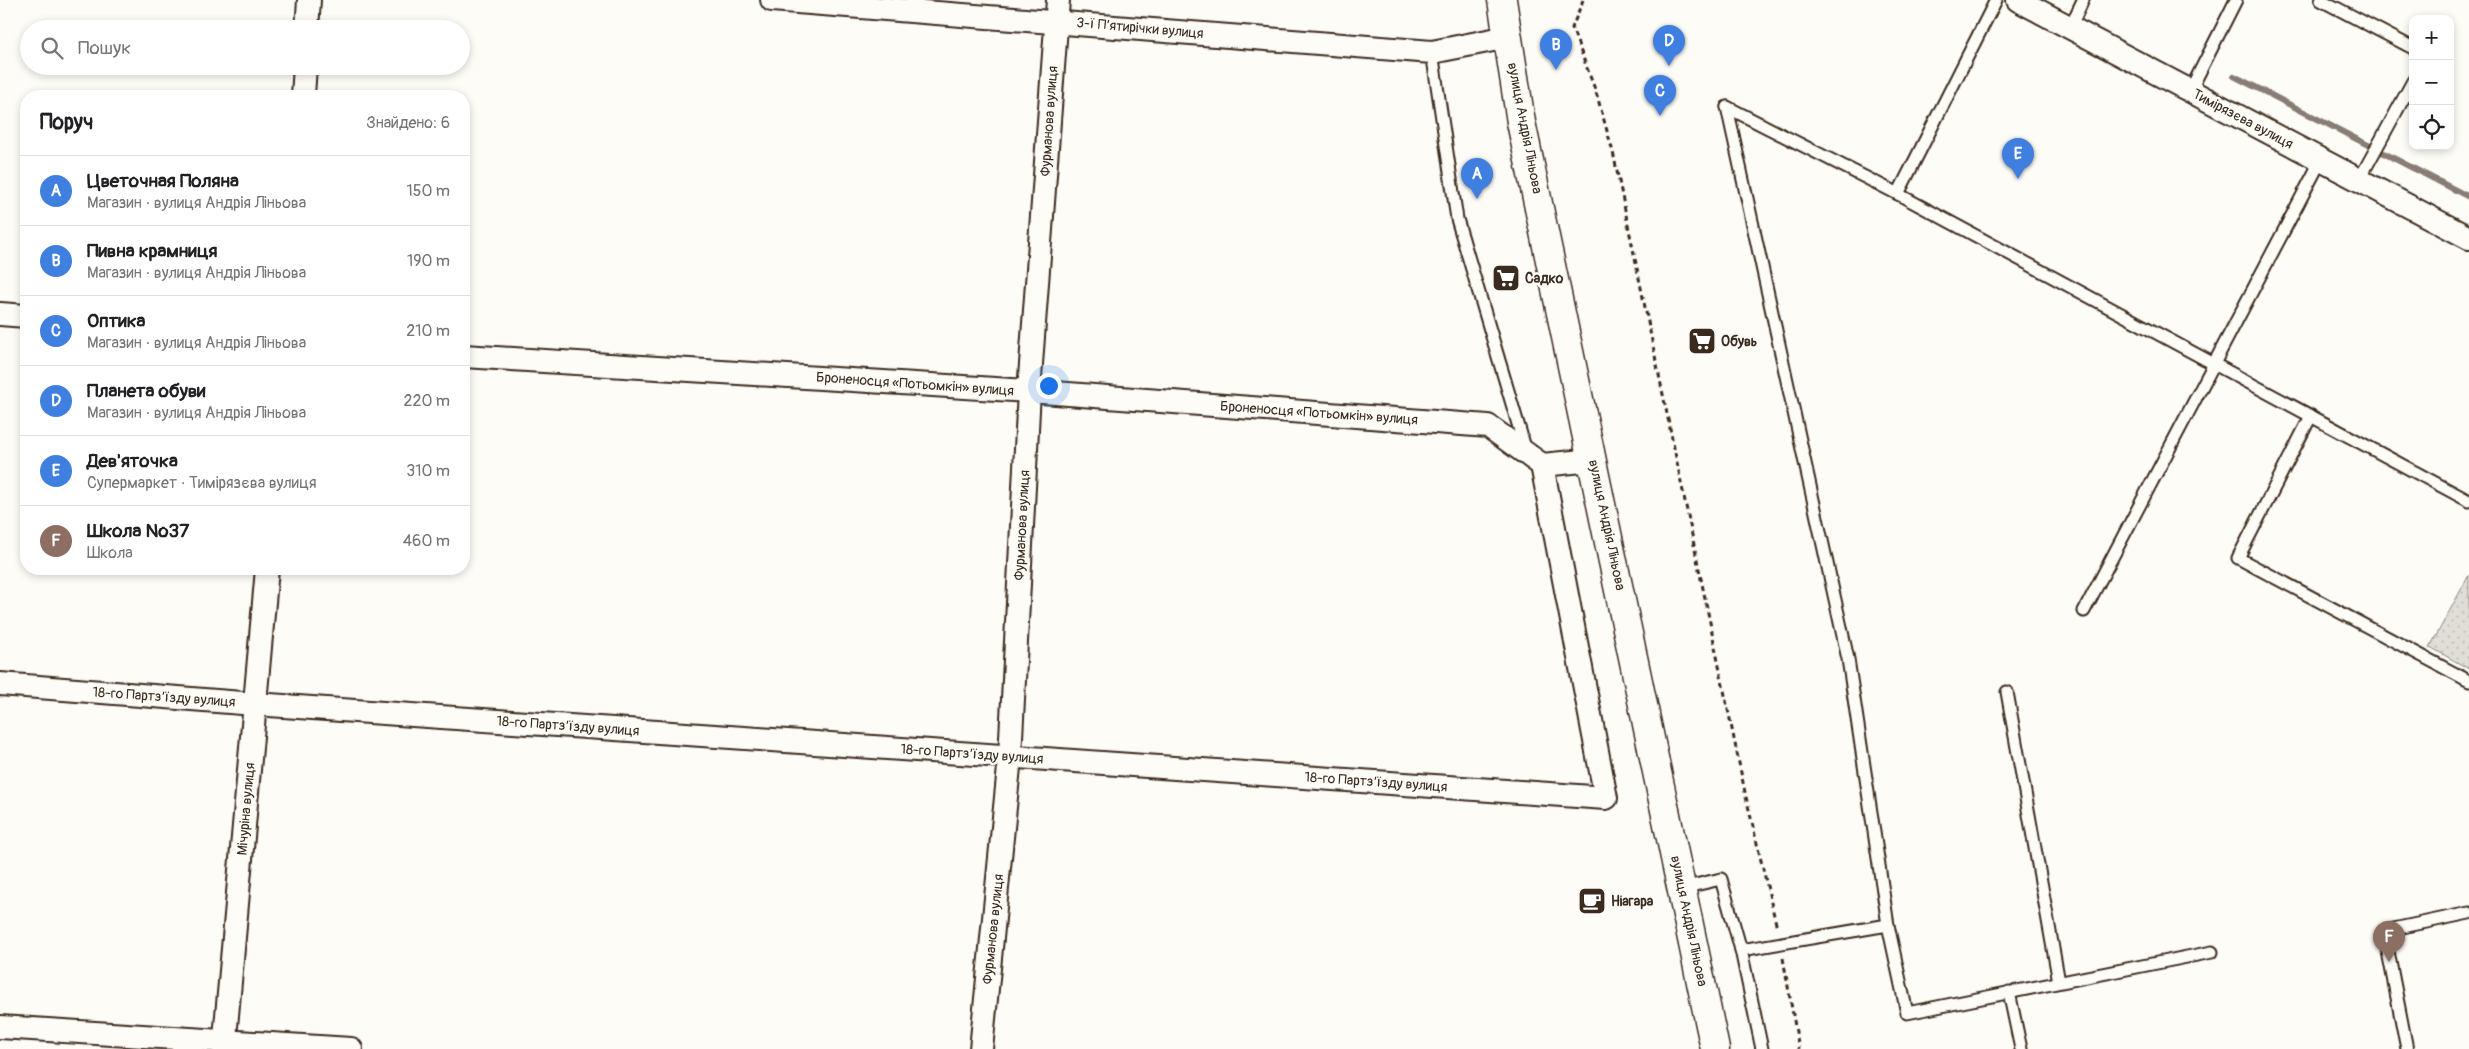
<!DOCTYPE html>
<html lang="uk">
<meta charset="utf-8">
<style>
:root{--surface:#fff;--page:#f2f2f2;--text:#202124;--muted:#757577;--line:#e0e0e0;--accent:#0f766e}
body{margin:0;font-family:Pangolin,sans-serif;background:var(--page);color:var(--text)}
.controls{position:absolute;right:15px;top:15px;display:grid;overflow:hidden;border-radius:10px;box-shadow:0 2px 8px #0003}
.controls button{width:45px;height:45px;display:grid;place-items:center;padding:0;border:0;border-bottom:1px solid var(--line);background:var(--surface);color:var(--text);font:25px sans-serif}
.you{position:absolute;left:1048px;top:385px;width:18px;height:18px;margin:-12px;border:4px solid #fff;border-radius:50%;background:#1a73e8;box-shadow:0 0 0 8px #1a73e833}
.badge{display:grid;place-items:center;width:32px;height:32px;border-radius:50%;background:var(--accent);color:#fff;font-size:16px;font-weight:700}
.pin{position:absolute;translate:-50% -41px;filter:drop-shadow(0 1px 2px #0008)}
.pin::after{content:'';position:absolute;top:26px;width:18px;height:15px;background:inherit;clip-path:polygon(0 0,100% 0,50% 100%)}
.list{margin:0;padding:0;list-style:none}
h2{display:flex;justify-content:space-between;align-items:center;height:65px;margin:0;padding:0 20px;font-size:21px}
h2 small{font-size:16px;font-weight:400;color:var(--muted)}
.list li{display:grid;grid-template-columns:32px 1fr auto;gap:15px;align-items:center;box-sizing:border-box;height:70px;padding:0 20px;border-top:1px solid var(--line)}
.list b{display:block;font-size:19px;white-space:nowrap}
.list p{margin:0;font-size:16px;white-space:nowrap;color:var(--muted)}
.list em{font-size:16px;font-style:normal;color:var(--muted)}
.icon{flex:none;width:28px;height:28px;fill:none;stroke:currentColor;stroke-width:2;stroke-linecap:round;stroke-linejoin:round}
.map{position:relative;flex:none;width:2469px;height:1049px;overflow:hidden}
.search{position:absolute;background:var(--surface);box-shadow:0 2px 8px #0003;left:20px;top:20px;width:450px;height:55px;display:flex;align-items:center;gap:12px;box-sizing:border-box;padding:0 18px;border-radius:28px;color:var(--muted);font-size:19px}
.panel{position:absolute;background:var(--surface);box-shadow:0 2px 8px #0003;left:20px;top:90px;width:450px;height:485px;border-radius:20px}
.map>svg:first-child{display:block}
</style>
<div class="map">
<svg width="2469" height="1049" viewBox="0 0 2469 1049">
<defs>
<pattern id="grass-dots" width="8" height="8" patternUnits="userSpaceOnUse" patternTransform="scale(1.25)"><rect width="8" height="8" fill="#e1ded7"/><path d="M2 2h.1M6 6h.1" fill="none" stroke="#c2bfb8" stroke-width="1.8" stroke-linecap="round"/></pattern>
</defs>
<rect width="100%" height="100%" fill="#fdfcf7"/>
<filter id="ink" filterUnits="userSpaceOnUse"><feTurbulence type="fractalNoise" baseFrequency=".02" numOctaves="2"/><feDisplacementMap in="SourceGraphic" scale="10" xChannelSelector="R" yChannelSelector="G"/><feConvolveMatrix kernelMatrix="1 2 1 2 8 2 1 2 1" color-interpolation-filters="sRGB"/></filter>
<g filter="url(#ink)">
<!-- grass -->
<path fill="url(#grass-dots)" stroke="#8e847a" d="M2469,575V669L2430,647Z"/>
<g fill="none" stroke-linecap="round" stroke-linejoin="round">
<!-- stream -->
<path stroke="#887d74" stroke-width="6" d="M2234,76L2469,197"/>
<defs>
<g id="service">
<path d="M2321,0L2413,48"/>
<path d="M2070,28L2083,0"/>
<path d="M1432,52L1457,219L1526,451"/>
<path d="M2190,91L2236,0"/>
<path d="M1727,107L1848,659L1888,925L1907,1013L2212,952"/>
<path d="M1727,107L1898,194L2469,501"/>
<path d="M2359,180L2413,81"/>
<path d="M1898,194L1996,0"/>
<path d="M2311,416L2238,558L2469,681"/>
<path d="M2084,611L2321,160"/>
<path d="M2007,692L2059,982"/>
<path d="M1682,888L1721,879L1741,950L1762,1049"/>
<path d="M1741,950L1888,925"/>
<path d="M2009,992L2021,1049"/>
<path d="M2407,1049L2384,931L2469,913"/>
</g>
<g id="minor">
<path d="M772,0L1432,52L1508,37"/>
<path d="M2018,0L2469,238"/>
<path d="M307,29L309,0"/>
<path d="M303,96L305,66"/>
<path d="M0,314L26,316"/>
<path d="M464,356L1029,391L1488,426L1542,465L1593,460"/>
<path d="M0,684L255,704L1606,798L1542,465"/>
<path d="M0,1027L351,1049"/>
<path d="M224,1049L267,569"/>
<path d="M981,1049L1010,757L1029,391L1058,0"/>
</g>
<path id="primary" d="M1502,0L1521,122L1715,1049"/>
</defs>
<!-- service casing -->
<use href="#service" stroke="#3b2a1e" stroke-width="15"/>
<!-- minor casing -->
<use href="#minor" stroke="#3b2a1e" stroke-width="26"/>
<!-- primary casing -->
<use href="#primary" stroke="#3b2a1e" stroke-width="31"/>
<!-- path -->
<g stroke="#3b2a1e" stroke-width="3" stroke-dasharray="5 4" stroke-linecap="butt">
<path d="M1583,0L1572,28L1596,92L1613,152L1746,797L1777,928"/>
<path d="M1783,958L1799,1049"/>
</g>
<!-- service -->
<use href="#service" stroke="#fdfcf7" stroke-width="11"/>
<!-- minor -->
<use href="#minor" stroke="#fdfcf7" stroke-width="22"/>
<!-- primary -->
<use href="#primary" stroke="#fdfcf7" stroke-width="28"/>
</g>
</g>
<!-- icons -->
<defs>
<symbol id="supermarket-square" viewBox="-11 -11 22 22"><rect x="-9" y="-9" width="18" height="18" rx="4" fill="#3b2a1e" stroke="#fdfcf7"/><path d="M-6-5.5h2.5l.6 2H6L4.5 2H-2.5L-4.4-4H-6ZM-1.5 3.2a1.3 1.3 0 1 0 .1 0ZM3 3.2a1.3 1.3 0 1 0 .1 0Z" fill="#fff"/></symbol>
<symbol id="cafe-square" viewBox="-11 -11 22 22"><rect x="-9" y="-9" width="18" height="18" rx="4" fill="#3b2a1e" stroke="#fdfcf7"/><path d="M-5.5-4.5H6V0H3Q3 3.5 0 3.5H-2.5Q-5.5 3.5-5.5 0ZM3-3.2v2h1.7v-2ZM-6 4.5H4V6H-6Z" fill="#fff"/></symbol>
</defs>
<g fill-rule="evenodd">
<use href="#supermarket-square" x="1490" y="262" width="32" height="32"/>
<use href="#supermarket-square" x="1686" y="325" width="32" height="32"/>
<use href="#cafe-square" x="1576" y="885" width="32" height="32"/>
</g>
<g text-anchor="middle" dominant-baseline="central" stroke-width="5" stroke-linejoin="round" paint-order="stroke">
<!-- street labels -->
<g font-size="14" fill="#3b2a1e" stroke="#fdfcf7">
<text transform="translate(1140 28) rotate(5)">3-ї П’ятирічки вулиця</text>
<text transform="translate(2243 119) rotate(28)">Тимірязєва вулиця</text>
<text transform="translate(1049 121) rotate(-86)">Фурманова вулиця</text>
<text transform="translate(1525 128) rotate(79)">вулиця Андрія Ліньова</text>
<text transform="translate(915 384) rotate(4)">Броненосця «Потьомкін» вулиця</text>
<text transform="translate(1319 413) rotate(4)">Броненосця «Потьомкін» вулиця</text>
<text transform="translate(1022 525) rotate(-87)">Фурманова вулиця</text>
<text transform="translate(1607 525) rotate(78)">вулиця Андрія Ліньова</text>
<text transform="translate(164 697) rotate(4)">18-го Партз’їзду вулиця</text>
<text transform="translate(568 726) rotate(4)">18-го Партз’їзду вулиця</text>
<text transform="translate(972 754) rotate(4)">18-го Партз’їзду вулиця</text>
<text transform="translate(1376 782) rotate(4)">18-го Партз’їзду вулиця</text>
<text transform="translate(246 809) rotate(-85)">Мічуріна вулиця</text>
<text transform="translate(1689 921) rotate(78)">вулиця Андрія Ліньова</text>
<text transform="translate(993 929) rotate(-84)">Фурманова вулиця</text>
</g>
<!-- poi labels -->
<g font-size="14" font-weight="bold" fill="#3b2a1e" stroke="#fdfcf7" text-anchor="start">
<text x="1525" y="278">Садко</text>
<text x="1721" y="341">Обувь</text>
<text x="1611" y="901">Ніагара</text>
</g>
</g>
</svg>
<div class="controls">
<button>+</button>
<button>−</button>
<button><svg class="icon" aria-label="locate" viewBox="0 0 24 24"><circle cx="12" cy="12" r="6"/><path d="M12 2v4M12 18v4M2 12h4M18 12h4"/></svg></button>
</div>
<div class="you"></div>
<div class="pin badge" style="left:1477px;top:199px;background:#3f7fe0">A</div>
<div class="pin badge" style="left:1556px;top:70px;background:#3f7fe0">B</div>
<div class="pin badge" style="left:1660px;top:116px;background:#3f7fe0">C</div>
<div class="pin badge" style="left:1669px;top:66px;background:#3f7fe0">D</div>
<div class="pin badge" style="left:2018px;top:179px;background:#3f7fe0">E</div>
<div class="pin badge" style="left:2389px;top:962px;background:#8d6e63">F</div>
<div class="search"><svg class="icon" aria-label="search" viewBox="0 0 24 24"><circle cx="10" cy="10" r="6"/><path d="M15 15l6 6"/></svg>Пошук</div>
<section class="panel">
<h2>Поруч<small>Знайдено: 6</small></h2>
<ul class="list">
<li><span class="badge" style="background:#3f7fe0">A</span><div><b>Цветочная Поляна</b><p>Магазин · вулиця Андрія Ліньова</p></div><em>150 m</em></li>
<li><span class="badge" style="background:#3f7fe0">B</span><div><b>Пивна крамниця</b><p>Магазин · вулиця Андрія Ліньова</p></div><em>190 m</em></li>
<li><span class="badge" style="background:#3f7fe0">C</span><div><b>Оптика</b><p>Магазин · вулиця Андрія Ліньова</p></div><em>210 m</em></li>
<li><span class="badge" style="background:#3f7fe0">D</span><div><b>Планета обуви</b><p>Магазин · вулиця Андрія Ліньова</p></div><em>220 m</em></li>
<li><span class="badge" style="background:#3f7fe0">E</span><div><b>Дев'яточка</b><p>Супермаркет · Тимірязєва вулиця</p></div><em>310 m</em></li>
<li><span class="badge" style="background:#8d6e63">F</span><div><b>Школа №37</b><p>Школа</p></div><em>460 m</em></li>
</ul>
</section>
</div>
